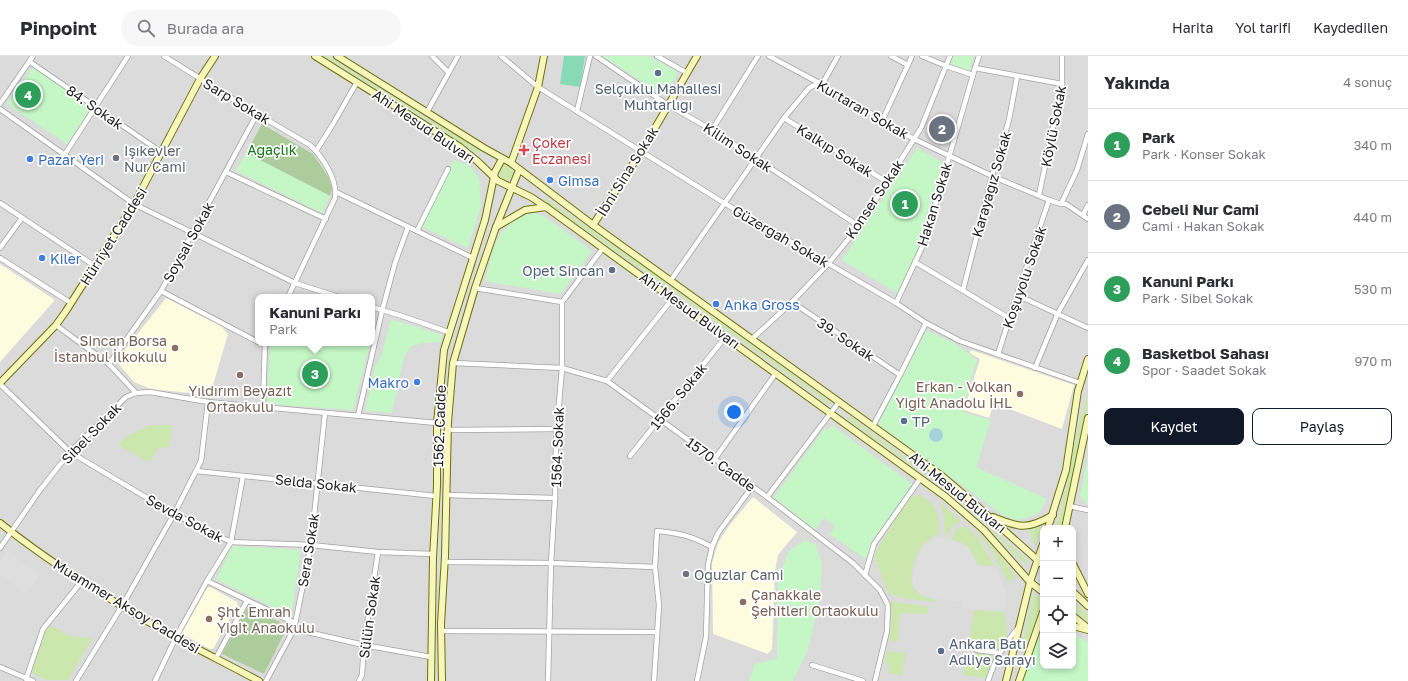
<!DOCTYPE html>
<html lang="tr">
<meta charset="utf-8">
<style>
:root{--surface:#fff;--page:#f7f7f7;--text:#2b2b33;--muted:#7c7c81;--line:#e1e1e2;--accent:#111827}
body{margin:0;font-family:"Golos Text",sans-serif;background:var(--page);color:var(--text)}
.controls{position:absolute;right:12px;bottom:12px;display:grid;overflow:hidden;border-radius:8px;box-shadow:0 2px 6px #0003}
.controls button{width:36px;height:36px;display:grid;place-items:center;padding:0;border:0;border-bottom:1px solid var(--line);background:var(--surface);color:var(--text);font:20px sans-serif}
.you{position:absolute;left:734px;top:356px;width:14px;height:14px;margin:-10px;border:3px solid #fff;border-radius:50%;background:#1a73e8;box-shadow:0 0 0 6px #1a73e833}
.badge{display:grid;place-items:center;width:26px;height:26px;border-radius:50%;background:var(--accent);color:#fff;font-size:13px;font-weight:700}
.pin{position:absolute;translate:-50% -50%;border:2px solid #fff;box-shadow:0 1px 4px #0006}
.popup{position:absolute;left:255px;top:238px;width:120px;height:52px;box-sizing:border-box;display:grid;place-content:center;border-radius:8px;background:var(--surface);filter:drop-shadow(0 1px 3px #0005);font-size:13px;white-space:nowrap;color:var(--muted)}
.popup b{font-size:15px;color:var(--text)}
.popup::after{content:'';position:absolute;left:50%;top:100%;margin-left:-8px;border:8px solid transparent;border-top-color:var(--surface)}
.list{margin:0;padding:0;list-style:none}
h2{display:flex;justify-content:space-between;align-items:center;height:52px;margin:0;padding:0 16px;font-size:17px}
h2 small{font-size:13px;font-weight:400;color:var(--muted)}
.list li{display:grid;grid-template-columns:26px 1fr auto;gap:12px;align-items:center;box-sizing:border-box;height:72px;padding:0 16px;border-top:1px solid var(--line)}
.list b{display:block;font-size:15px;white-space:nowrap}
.list p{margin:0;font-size:13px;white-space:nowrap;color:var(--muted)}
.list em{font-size:13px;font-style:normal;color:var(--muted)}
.actions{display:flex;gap:8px;padding:12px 16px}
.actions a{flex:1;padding:9px 0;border:1px solid var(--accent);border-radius:8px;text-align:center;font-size:14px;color:var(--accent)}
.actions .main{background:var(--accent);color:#fff}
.icon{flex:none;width:22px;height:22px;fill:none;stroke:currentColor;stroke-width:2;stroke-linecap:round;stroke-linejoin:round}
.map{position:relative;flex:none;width:1088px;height:625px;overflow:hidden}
header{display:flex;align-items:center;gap:24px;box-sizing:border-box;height:56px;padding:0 20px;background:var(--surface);border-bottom:1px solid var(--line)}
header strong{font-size:19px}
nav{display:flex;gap:22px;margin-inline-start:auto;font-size:14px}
.search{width:280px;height:36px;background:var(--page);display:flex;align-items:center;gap:10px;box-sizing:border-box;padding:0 14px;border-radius:22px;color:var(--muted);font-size:15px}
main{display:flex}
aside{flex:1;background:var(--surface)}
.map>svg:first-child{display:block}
</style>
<header>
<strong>Pinpoint</strong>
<div class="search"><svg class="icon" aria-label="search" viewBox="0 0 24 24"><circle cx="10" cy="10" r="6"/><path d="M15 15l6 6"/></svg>Burada ara</div>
<nav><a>Harita</a><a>Yol tarifi</a><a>Kaydedilen</a></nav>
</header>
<main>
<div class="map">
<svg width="1088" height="625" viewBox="0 0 1088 625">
<rect width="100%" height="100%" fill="#efebe5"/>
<!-- residential -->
<path fill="#dcdbdc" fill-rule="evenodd" d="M0,0H1088V625H0ZM258,241H372V287H258ZM1043,472H1073V610H1043Z"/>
<!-- education -->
<g fill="#fefcdf">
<path d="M0,208L55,244L0,306Z"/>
<path d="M166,242L221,270L228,278L210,339L151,333L134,326L116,305Z"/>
<path d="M971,294L1074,329L1062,373L994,347L989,362L964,354L980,303L970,297Z"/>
<path d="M753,441L797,476L778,499L775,515L772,593L768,598L713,578L712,507L718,487L729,470Z"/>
<path d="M210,531L237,546L238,548L213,593H210L182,578V575L207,532Z"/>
</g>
<!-- grass -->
<g fill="#cce7ad">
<path d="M324,0H328L426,62L481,94L478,98L456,83Z"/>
<circle cx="506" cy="117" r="7"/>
<path d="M545,142L666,226V228L665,229L543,144Z"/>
<path d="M669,229L832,347L830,349L668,231Z"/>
<path d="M1088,337V348L1061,472H1056C1069,428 1074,381 1088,337Z"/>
<path d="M849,360L949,434L1027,504L1025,509L990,472L947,434L847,363Z"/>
<path d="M152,369H172L169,391L159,392L150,405H147L118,389L130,378Z"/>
<path d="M919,439C938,448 939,458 939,478C935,480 930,482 926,486C916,493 906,524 915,534C923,543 930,541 939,546L906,543L888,537L874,499L898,458L912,440Z"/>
<path d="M937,444L961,465L953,470L945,481C944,468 945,455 937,444Z"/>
<path d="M1043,469L1036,489H1034L1029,474L1034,473Z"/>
<path d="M960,471H967L978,482L995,510L978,509C971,492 968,488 951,483L956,474Z"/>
<path d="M973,472C990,487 1004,503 1016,522L1008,526L992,496Z"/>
<path d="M1034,537L1043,544V546L1024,594L1021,593Z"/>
<path d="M890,545L929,551L927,558L900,557L898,585L895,586L889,583C891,570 893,558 890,545Z"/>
<path d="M1073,545L1088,558V566L1073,554Z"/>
<path d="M974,554L1004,556L1008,582L999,593L969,586Z"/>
<path d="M52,570L69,580L93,582L68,624H47L31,617L45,574Z"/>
<path d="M887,595L906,597L902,620L889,617L888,609L885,606Z"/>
<path d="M978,597L996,598L990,611L987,622L963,619L968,598Z"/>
</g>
<!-- forest -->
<g fill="#accd9b">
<path d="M262,68L313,98L329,122L332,133L330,140L246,97Z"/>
<path d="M248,551L288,570L264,618L222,598Z"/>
</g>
<!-- park -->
<g fill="#c4f7c5">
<path d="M602,0H648L678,16L666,41Z"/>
<path d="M953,0H974L969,15L950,7Z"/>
<path d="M33,11L92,51L67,88L7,48Z"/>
<path d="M917,92L942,106L919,191L897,237L842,204Z"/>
<path d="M246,97L330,140L322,157L236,115Z"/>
<path d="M454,104L470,110L479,122L481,150L468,192L422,171Z"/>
<path d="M533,156L545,161L592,195L563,235L559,238L485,225C494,190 495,170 533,156Z"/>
<path d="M391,263L442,279L440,286L423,287L412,290L404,300L392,357L365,355L375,311L381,301Z"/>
<path d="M927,274L954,287L977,304L962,356L991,364L976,411L1047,443L1038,458L1019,464L1004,460L878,368Z"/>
<path d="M273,287H370L353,354L270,348L267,344L270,293Z"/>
<path d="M832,369L912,428L874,483L868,500L864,502L830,478L835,470L824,462L815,474L774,441L825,372L828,374Z"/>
<path d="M1088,400V448L1086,447L1080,441Z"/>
<path d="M804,484L815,488L822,508L820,541L808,593L793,625H749L755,608L777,603L778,523L789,495Z"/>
<path d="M233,490L301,494L291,560L216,523Z"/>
<path d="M1073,578L1088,586V625H1023C1026,614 1031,586 1042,581L1043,583V610H1073Z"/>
</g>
<!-- pitch -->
<g fill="#86dbb6">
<path d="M564,0H585L580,31L560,28Z"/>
<path d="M29,26L40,33L28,51L17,44Z"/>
</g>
<!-- parking -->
<g fill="#dedede">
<path d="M937,481L951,484L967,490L975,505L977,510L996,512L1005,534L1006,544L1004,555L962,552L961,546L942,544L926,540L917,535L913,530V517L920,496L926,488Z"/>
<path d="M7,495L40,519L26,538L0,519V505Z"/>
</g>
<!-- water -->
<circle fill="#a7d2db" cx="936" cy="379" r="7"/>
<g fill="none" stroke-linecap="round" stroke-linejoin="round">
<defs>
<g id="street">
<path d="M164,0L257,58L310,89C322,100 338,124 335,142L288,241"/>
<path d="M432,0L448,16"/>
<path d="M501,0L538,31L724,147L896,247L926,267L960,285L1080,327"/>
<path d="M596,0L668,49L712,74L859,170"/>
<path d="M657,0L687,17"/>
<path d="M769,0L821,28L914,83L992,120L1049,144L1061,148H1066L1088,163"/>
<path d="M891,0L908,9"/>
<path d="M922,0L946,10L973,19"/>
<path d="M30,6L161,96"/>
<path d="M975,12L1062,28"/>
<path d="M0,48L33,0"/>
<path d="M0,53L134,148L295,227L339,241"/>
<path d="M577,55L590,0"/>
<path d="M427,56L458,0"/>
<path d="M784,62L887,126"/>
<path d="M882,65L912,0"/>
<path d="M712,74L758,0"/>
<path d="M316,95L333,68L357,26"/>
<path d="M65,98L128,0"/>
<path d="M226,116L326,163"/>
<path d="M336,136L473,202"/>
<path d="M1039,139L1062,28V0"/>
<path d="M0,147L95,210"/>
<path d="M1061,148L1077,114L1088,78"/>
<path d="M1083,159L1088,149"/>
<path d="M417,175L448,113"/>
<path d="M0,192L22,162"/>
<path d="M0,202L71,247"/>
<path d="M915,206L1009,262"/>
<path d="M671,224L784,62L809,32C814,28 819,29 824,25L838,0"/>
<path d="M475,232L562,246V312L556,383L555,442L551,507L548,625"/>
<path d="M963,234L992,120L1009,64L1017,21"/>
<path d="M161,235L258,286"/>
<path d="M1017,239L1088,272"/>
<path d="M562,246L603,192"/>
<path d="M792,246L900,319"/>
<path d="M896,247L924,187L975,12L979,0"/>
<path d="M372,251L402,260L448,276"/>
<path d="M56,269L109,308L136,337"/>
<path d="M752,283L792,246L828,208L859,170L921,72L950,0"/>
<path d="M998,298L1017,239L1049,144"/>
<path d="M453,307L562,312L607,325L767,441L853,507L880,534L888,549L887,575L875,625"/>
<path d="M109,308L161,235L257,58"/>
<path d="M1035,312L1058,257L1088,204"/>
<path d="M607,325L673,242"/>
<path d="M0,328L70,396L174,458L231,486L311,489L378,496L433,498"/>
<path d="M263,351L265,287"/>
<path d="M358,360L382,255L395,207L408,171"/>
<path d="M873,370L900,319L926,267"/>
<path d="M447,374L557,373"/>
<path d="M630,400L726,280"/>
<path d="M714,404L776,317"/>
<path d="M196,415L436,440"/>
<path d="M446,439L555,442"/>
<path d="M767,441L839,346"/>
<path d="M1069,450L1088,454"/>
<path d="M0,492L40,434L70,396L126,341L136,337L150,336L208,346L437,367"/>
<path d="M445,506L551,507L655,511"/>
<path d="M865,519L874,488L920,423"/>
<path d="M207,525L295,567"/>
<path d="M294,573L364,589L431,601"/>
<path d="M441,575L657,576"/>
<path d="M977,594L999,597"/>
<path d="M216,602L247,545"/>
<path d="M812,609L863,625"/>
<path d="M0,611L33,625"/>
<path d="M26,623L43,573L82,525"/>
<path d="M76,625L122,550L174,458L201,405L208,346"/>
<path d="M155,625L176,581L207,525L231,486L243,420"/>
<path d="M266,625L294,573L311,489L325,357"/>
<path d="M359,625L362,619L364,589L378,496"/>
<path d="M654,625L659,549L655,511L657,475C679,477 692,480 712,491"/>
<path d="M697,625L706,581L708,509L712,491L718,477L752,431"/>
<path d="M988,625C995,603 1004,588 1019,571"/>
</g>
<g id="secondary">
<path d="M315,0L460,91L476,104L498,125L531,141L546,151L946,441L984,474L1030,526L1043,536"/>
<path d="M337,0L484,92L511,107L593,169L942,420L968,442L1043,509"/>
<path d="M511,107L538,31L544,0"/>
<path d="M593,169L641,96L697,0"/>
<path d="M496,171L525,154L546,151"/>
<path d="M0,327L56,269L66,255L134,148L200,23L215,0"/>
<path d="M993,461C1019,472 1028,474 1053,459"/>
<path d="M0,467C54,510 114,547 175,581C203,596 231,610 259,625"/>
<path d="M1048,472L1066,414L1078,335L1088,303"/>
<path d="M1065,472L1088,362"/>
<path d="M1073,508L1088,538"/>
<path d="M1073,536L1088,550"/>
<path d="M1073,560L1088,572"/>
<path d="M1073,570L1088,574"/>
<path d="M431,625L433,502L437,430V367L444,294L485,164L495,116L502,103"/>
<path d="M442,625L441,568L445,500L448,366L453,307L475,232L496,171L519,114"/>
<path d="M1006,625L1030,526L1043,488"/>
<path d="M1019,625L1043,556"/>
</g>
</defs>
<!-- street casing -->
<use href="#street" stroke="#a2a2a2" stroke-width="6"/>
<!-- secondary casing -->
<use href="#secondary" stroke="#6c7209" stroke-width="8"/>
<!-- street -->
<use href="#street" stroke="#fff" stroke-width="4.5"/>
<!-- secondary -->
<use href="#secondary" stroke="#f7f7bb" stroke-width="6"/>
</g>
<!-- markers -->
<g fill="#5c6f8a" stroke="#fff" stroke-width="1.5">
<circle cx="658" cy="17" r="4"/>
<circle cx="612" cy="214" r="4"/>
<circle cx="904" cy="365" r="4"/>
<circle cx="941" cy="595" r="4"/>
</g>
<path fill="#e0444e" stroke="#fff" stroke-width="1.5" d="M522 88h4v4h4v4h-4v4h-4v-4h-4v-4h4z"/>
<g fill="#6b7280" stroke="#fff" stroke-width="1.5">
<circle cx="116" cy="102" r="4"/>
<circle cx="686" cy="518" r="4"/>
</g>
<g fill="#3f7fe0" stroke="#fff" stroke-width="1.5">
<circle cx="30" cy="103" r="4"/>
<circle cx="550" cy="124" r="4"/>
<circle cx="42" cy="202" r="4"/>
<circle cx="716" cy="248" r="4"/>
<circle cx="417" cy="326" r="4"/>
</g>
<g fill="#8d6e63" stroke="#fff" stroke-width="1.5">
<circle cx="175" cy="292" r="4"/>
<circle cx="240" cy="319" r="4"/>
<circle cx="1020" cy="338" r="4"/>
<circle cx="743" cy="546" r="4"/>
<circle cx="209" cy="563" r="4"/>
</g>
<g text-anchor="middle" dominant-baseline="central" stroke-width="3.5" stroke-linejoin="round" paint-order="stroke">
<!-- service labels -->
<g font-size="14" fill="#4e5e75" stroke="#fff" text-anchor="start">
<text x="658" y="32" text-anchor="middle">Selçuklu Mahallesi<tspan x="658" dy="16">Muhtarlığı</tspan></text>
<text x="604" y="214" text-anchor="end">Opet Sincan</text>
<text x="912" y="365">TP</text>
<text x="949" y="587">Ankara Batı<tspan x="949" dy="16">Adliye Sarayı</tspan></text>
</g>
<!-- street labels -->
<g font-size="14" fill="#1e1e1e" stroke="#fff">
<text transform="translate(237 45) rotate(31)">Sarp Sokak</text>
<text transform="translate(95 51) rotate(35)">84. Sokak</text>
<text transform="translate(863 53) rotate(30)">Kurtaran Sokak</text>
<text transform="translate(424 70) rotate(34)">Ahi Mesud Bulvarı</text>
<text transform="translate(1053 70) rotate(-79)">Köylü Sokak</text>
<text transform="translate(738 91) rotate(33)">Kilim Sokak</text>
<text transform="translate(835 94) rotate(32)">Kalkıp Sokak</text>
<text transform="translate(627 115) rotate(-58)">İbni Sina Sokak</text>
<text transform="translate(991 128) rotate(-74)">Karayağız Sokak</text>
<text transform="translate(874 143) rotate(-56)">Konser Sokak</text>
<text transform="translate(934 148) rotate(-73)">Hakan Sokak</text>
<text transform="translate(113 180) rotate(-58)">Hürriyet Caddesi</text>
<text transform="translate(781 180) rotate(30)">Güzergah Sokak</text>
<text transform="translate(188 186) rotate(-61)">Soysal Sokak</text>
<text transform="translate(1024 221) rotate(-71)">Koşuyolu Sokak</text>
<text transform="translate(690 254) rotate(36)">Ahi Mesud Bulvarı</text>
<text transform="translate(846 283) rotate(34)">39. Sokak</text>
<text transform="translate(678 340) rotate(-51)">1566. Sokak</text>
<text transform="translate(439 370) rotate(-88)">1562. Cadde</text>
<text transform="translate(91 377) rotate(-46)">Sibel Sokak</text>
<text transform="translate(557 391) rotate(-88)">1564. Sokak</text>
<text transform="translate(721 408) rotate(36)">1570. Cadde</text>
<text transform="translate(316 427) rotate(6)">Selda Sokak</text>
<text transform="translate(958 436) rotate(39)">Ahi Mesud Bulvarı</text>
<text transform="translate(185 462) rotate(28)">Sevda Sokak</text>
<text transform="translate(308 494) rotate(-81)">Sera Sokak</text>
<text transform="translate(127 550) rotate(31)">Muammer Aksoy Caddesi</text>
<text transform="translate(369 561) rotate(-82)">Sülün Sokak</text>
</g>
<!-- health labels -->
<g font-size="14" fill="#be3a42" stroke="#fff" text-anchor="start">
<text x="532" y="86">Çoker<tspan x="532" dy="16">Eczanesi</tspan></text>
</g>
<!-- park labels -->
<g font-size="14" fill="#107913" stroke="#fff">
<text x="272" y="93">Ağaçlık</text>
</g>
<!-- worship labels -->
<g font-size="14" fill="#5b616d" stroke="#fff" text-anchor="start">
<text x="124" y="94">Işıkevler<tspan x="124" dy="16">Nur Cami</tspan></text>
<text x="694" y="518">Oğuzlar Cami</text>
</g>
<!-- shop labels -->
<g font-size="14" fill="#366cbe" stroke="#fff" text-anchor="start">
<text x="38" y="103">Pazar Yeri</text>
<text x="558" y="124">Gimsa</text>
<text x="50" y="202">Kiler</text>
<text x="724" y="248">Anka Gross</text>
<text x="409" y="326" text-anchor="end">Makro</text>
</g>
<!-- education labels -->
<g font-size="14" fill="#785e54" stroke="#fff" text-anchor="end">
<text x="167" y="284">Sincan Borsa<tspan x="167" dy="16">İstanbul İlkokulu</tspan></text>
<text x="1012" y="330">Erkan - Volkan<tspan x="1012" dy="16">Yiğit Anadolu İHL</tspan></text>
<text x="240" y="334" text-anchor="middle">Yıldırım Beyazıt<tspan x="240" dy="16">Ortaokulu</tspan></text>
<text x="751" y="538" text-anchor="start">Çanakkale<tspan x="751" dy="16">Şehitleri Ortaokulu</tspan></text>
<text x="217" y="555" text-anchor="start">Şht. Emrah<tspan x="217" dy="16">Yiğit Anaokulu</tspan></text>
</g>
</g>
</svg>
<div class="controls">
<button>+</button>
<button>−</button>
<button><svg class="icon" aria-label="locate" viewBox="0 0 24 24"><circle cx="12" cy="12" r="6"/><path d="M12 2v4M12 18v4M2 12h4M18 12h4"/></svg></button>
<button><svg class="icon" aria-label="layers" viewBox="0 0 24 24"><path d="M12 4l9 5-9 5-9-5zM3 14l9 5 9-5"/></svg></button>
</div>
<div class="you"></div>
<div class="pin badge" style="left:905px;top:148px;background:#2e9e5b">1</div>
<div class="pin badge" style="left:942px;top:73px;background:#6b7280">2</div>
<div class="pin badge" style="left:315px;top:318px;background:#2e9e5b">3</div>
<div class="popup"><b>Kanuni Parkı</b>Park</div>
<div class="pin badge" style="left:28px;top:39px;background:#2e9e5b">4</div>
</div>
<aside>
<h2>Yakında<small>4 sonuç</small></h2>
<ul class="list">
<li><span class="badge" style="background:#2e9e5b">1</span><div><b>Park</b><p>Park · Konser Sokak</p></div><em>340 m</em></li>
<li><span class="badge" style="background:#6b7280">2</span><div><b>Cebeli Nur Cami</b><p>Cami · Hakan Sokak</p></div><em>440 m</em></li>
<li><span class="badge" style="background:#2e9e5b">3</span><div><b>Kanuni Parkı</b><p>Park · Sibel Sokak</p></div><em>530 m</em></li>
<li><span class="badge" style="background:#2e9e5b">4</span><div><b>Basketbol Sahası</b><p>Spor · Saadet Sokak</p></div><em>970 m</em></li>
</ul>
<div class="actions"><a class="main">Kaydet</a><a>Paylaş</a></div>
</aside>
</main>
